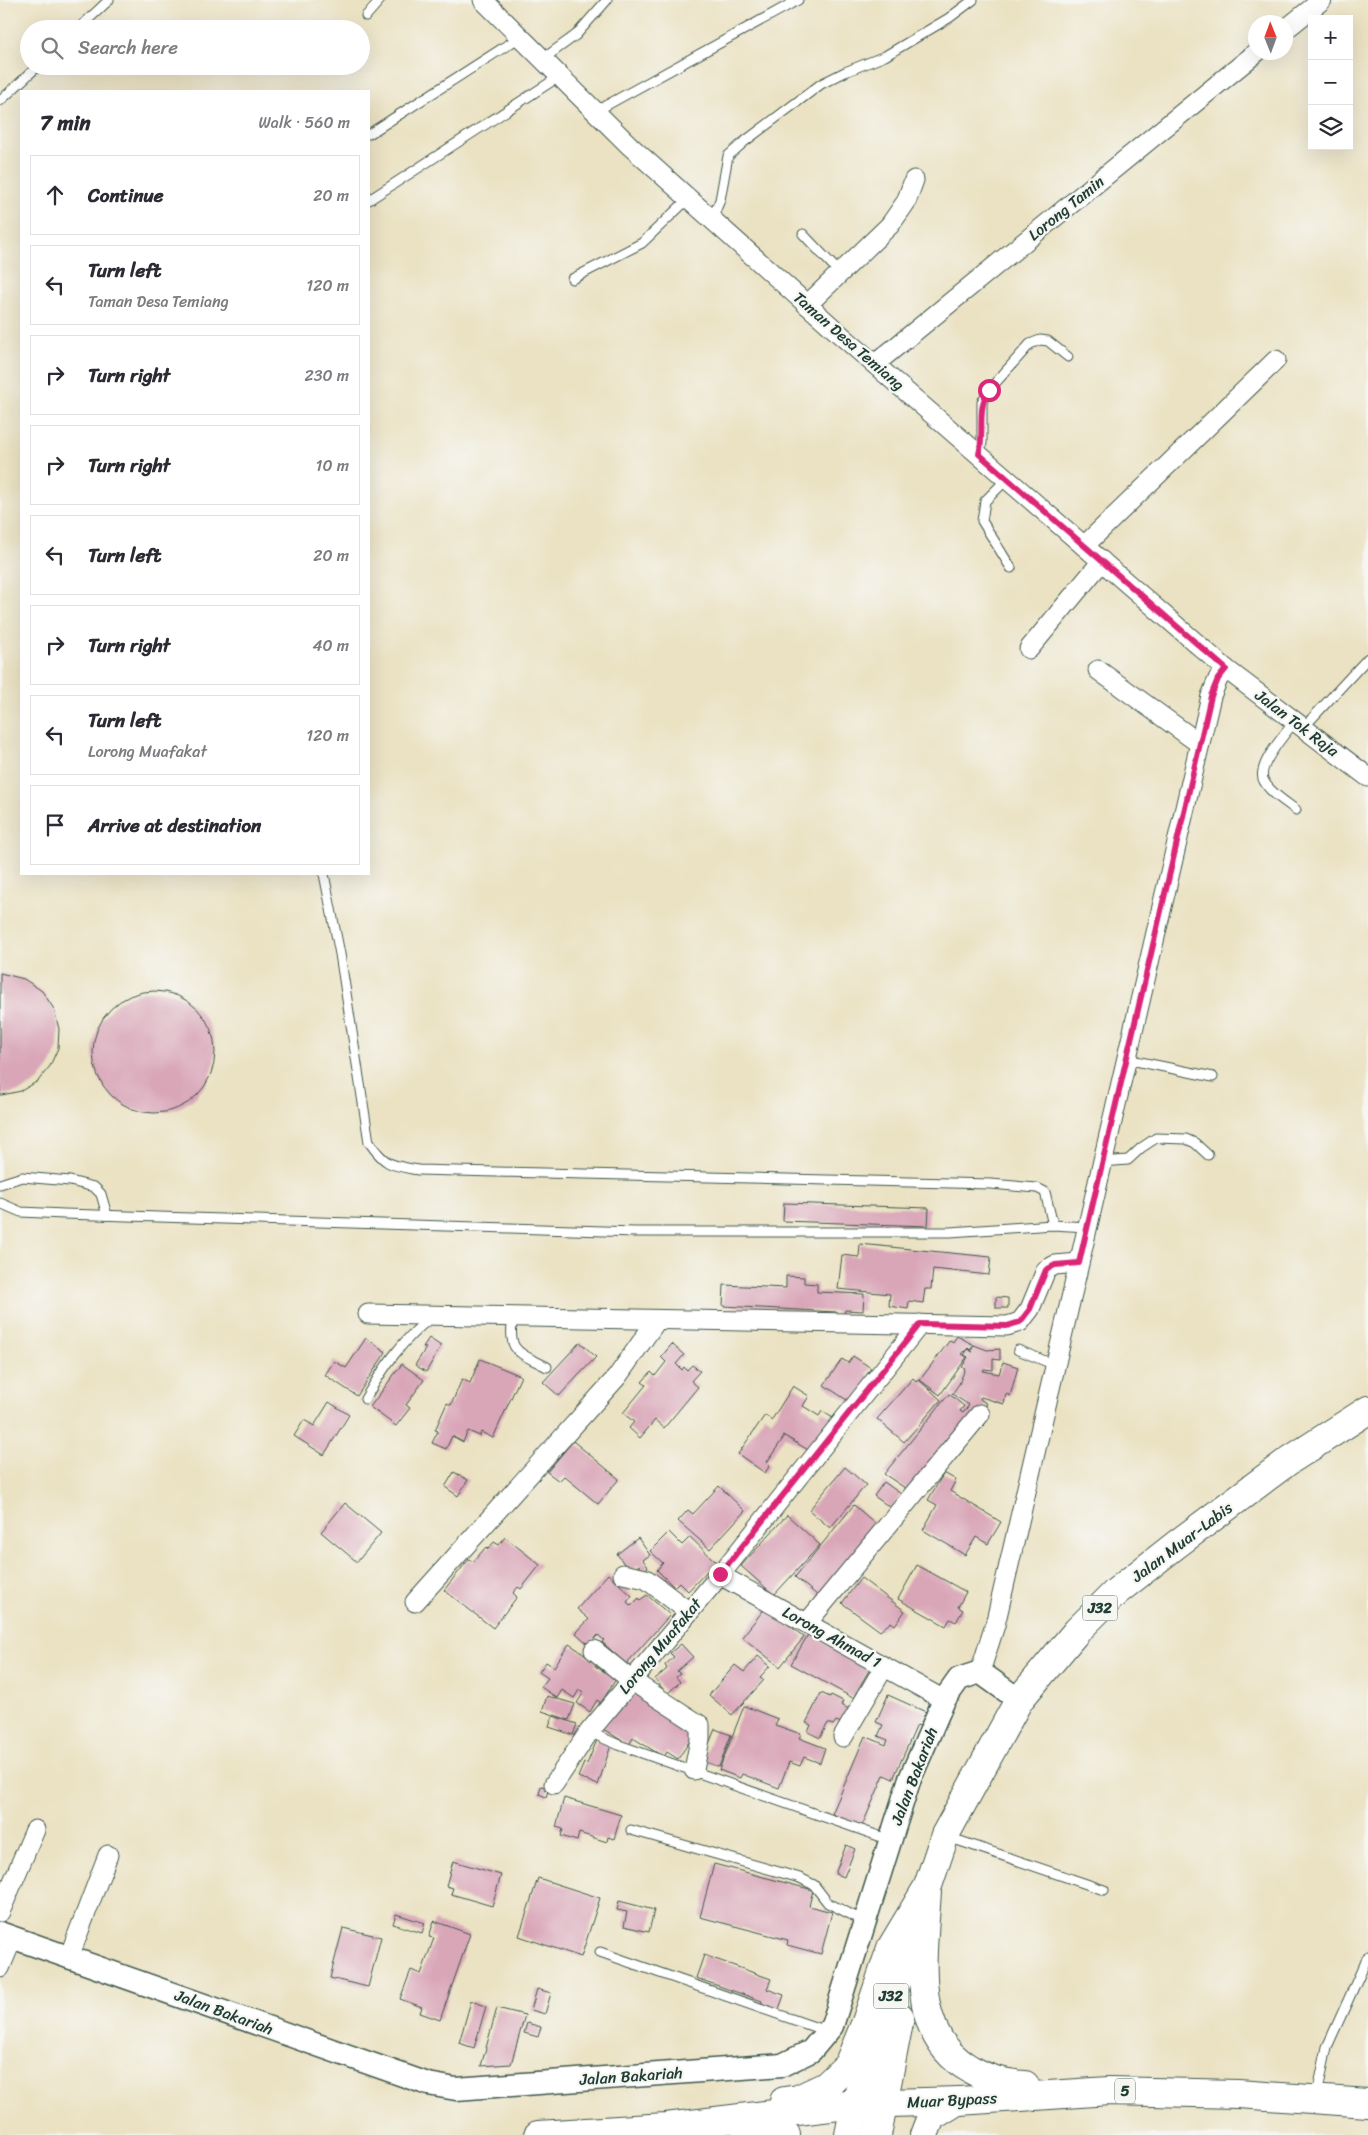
<!DOCTYPE html>
<meta charset="utf-8">
<style>
:root{--surface:#fff;--page:#f2f2f3;--text:#2b2b33;--muted:#7c7c81;--line:#e1e1e2}
body{margin:0;font-family:Sriracha,sans-serif;background:var(--page);color:var(--text)}
.controls{position:absolute;right:15px;top:15px;display:grid;overflow:hidden;border-radius:0px;box-shadow:0 5px 20px #0002}
.controls button{width:45px;height:45px;display:grid;place-items:center;padding:0;border:0;border-bottom:1px solid var(--line);background:var(--surface);color:var(--text);font:25px sans-serif}
.compass{position:absolute;left:1248px;top:15px;width:45px;height:45px;border-radius:50%;background:var(--surface);box-shadow:0 5px 20px #0002;rotate:359deg}
.stop{position:absolute;width:15px;height:15px;margin:-11px;border:4px solid #db2777;border-radius:50%;background:#fff}
.stop.end{background:#db2777;border-color:#fff;box-shadow:0 1px 5px #0008}
.list{margin:0;padding:0;list-style:none}
h2{display:flex;justify-content:space-between;align-items:center;height:65px;margin:0;padding:0 20px;font-size:21px}
h2 small{font-size:16px;font-weight:400;color:var(--muted)}
.list li{display:grid;grid-template-columns:32px 1fr auto;gap:15px;align-items:center;box-sizing:border-box;height:80px;margin:0 10px 10px;padding:0 10px;border:1px solid var(--line);border-radius:0px}
.list b{display:block;font-size:19px;white-space:nowrap}
.list p{margin:0;font-size:16px;white-space:nowrap;color:var(--muted)}
.list em{font-size:16px;font-style:normal;color:var(--muted)}
.icon{flex:none;width:28px;height:28px;fill:none;stroke:currentColor;stroke-width:2;stroke-linecap:round;stroke-linejoin:round}
.map{position:relative;flex:none;width:1368px;height:2135px;overflow:hidden}
.search{position:absolute;background:var(--surface);box-shadow:0 5px 20px #0002;left:20px;top:20px;width:350px;height:55px;display:flex;align-items:center;gap:12px;box-sizing:border-box;padding:0 18px;border-radius:28px;color:var(--muted);font-size:19px}
.panel{position:absolute;background:var(--surface);box-shadow:0 5px 20px #0002;left:20px;top:90px;width:350px;height:785px;border-radius:0px}
.map>svg:first-child{display:block}
</style>
<div class="map">
<svg width="1368" height="2135" viewBox="0 0 1368 2135">
<rect width="100%" height="100%" fill="#f6f6f2"/>
<filter id="ink" filterUnits="userSpaceOnUse"><feTurbulence type="fractalNoise" baseFrequency=".02" numOctaves="2"/><feDisplacementMap in="SourceGraphic" scale="10" xChannelSelector="R" yChannelSelector="G"/><feConvolveMatrix kernelMatrix="1 2 1 2 8 2 1 2 1" color-interpolation-filters="sRGB"/></filter>
<filter id="wash" filterUnits="userSpaceOnUse"><feTurbulence type="fractalNoise" baseFrequency=".0096" numOctaves="4" result="noise"/><feDisplacementMap in="SourceGraphic" scale="20" xChannelSelector="R" yChannelSelector="G"/><feGaussianBlur stdDeviation="1.12" result="paint"/><feColorMatrix in="noise" values="0 0 0 0 0 0 0 0 0 0 0 0 0 0 0 0 0 1.4 0 .05"/><feComposite in="paint" operator="in"/></filter>
<g filter="url(#wash)">
<rect width="100%" height="100%" fill="#ebe2c3"/>
<g id="blocks">
<!-- building -->
<g fill="#d9a6b8">
<path d="M0,973L24,979L42,991L54,1009L59,1029L58,1048L50,1066L38,1081L21,1091L2,1095H0Z"/>
<circle cx="154" cy="1052" r="61"/>
<path d="M784,1203L929,1208L928,1226L783,1221Z"/>
<path d="M860,1244L991,1257L989,1275L933,1269L931,1289H925L923,1303L909,1301L908,1309L889,1306L890,1294L838,1289L842,1255L859,1257Z"/>
<path d="M786,1276L804,1277V1283L817,1284V1292L864,1294L863,1311L845,1310L844,1318H836V1312L723,1306L724,1285L786,1288Z"/>
<path d="M996,1297L1008,1298V1308H996Z"/>
<path d="M957,1336L974,1345L970,1350L968,1348L962,1354L967,1357L940,1395L920,1380L950,1340L953,1342Z"/>
<path d="M366,1338L386,1352L357,1396L325,1375L334,1361L346,1368Z"/>
<path d="M429,1338L441,1346L426,1372L415,1365L426,1348L423,1347Z"/>
<path d="M580,1342L596,1357L559,1396L543,1382Z"/>
<path d="M672,1344L684,1355L676,1364L682,1370L684,1367L687,1370L692,1365L700,1371L691,1381L698,1387L664,1428L655,1420L640,1438L629,1428L634,1422L623,1413L646,1385L642,1382L651,1372L655,1376L666,1362L661,1357Z"/>
<path d="M974,1345L987,1350L1000,1349V1360L993,1359V1370L984,1369L983,1371L999,1374L1003,1362L1018,1367L1010,1396L1006,1394L1004,1404L981,1397L980,1399L987,1404L911,1492L884,1474L949,1394L964,1406L960,1411L963,1413L969,1405L952,1394L959,1384L965,1369L962,1367L968,1357L964,1355L968,1349L973,1352L971,1351Z"/>
<path d="M853,1356L871,1368L867,1374L871,1377L853,1404L824,1385L842,1359L848,1363Z"/>
<path d="M480,1359L521,1376L493,1438L481,1432L480,1436L468,1431L463,1442L452,1436L446,1449L432,1443L438,1431L435,1430L447,1403L451,1405L462,1379L470,1383Z"/>
<path d="M402,1364L424,1380L406,1405L410,1408L396,1426L370,1407Z"/>
<path d="M913,1378L916,1381L918,1379L941,1400L904,1442L877,1419Z"/>
<path d="M793,1386L809,1396L803,1406L819,1416L822,1411L836,1420L815,1454L783,1435L784,1437L767,1462L770,1465L765,1473L738,1454L765,1415L771,1419V1421Z"/>
<path d="M329,1402L349,1415L324,1455L294,1436L304,1420L314,1426Z"/>
<path d="M573,1441L619,1479L598,1504L564,1476L559,1481L547,1472Z"/>
<path d="M845,1467L866,1485L830,1528L809,1510Z"/>
<path d="M454,1472L468,1480L458,1496L445,1487Z"/>
<path d="M944,1473L956,1480L950,1491L1001,1522L988,1544L976,1537L965,1555L923,1530L937,1505L928,1500Z"/>
<path d="M884,1482L901,1494L891,1508L874,1496Z"/>
<path d="M719,1486L745,1511L710,1549L678,1521L688,1510L693,1514Z"/>
<path d="M345,1503L381,1533L357,1562L321,1532Z"/>
<path d="M854,1505L877,1525L823,1600L795,1577Z"/>
<path d="M787,1515L820,1545L774,1595L741,1566Z"/>
<path d="M669,1532L682,1545L690,1537L716,1562L688,1591L679,1582L674,1587L657,1570L663,1563L650,1551Z"/>
<path d="M505,1537L540,1565L521,1589L518,1587L513,1593L517,1597L493,1628L444,1590L469,1559L473,1562L486,1547L488,1549L494,1542L499,1545Z"/>
<path d="M638,1538L650,1555L643,1560L648,1567L643,1571L639,1565L630,1572L617,1554Z"/>
<path d="M917,1565L966,1592L958,1607L963,1610L956,1622L950,1619L946,1626L898,1599Z"/>
<path d="M608,1574L632,1596L627,1602L631,1606L639,1598L640,1600L647,1595L670,1615L626,1664L602,1642L604,1640L598,1635L589,1645L576,1633L589,1619L577,1609Z"/>
<path d="M861,1578L905,1611L895,1625L891,1622L880,1631L842,1603Z"/>
<path d="M766,1607L804,1637L780,1667L742,1637Z"/>
<path d="M809,1633L871,1667L853,1698L791,1664Z"/>
<path d="M569,1644L597,1662L595,1666L616,1679L601,1703L597,1700L590,1712L577,1703L584,1692L579,1690L574,1698L562,1690L557,1698L541,1687L548,1678L539,1672L546,1662L554,1667Z"/>
<path d="M681,1644L693,1657L677,1671L680,1674L676,1677L680,1682L667,1694L655,1679L667,1669L665,1665L674,1657L670,1653Z"/>
<path d="M758,1656L770,1666L760,1677L764,1680L732,1715L709,1695L735,1665L744,1672Z"/>
<path d="M627,1690L640,1698L642,1694L688,1723L685,1727L695,1733L678,1759L667,1752L664,1757L633,1738L629,1745L603,1729Z"/>
<path d="M821,1693L830,1697L831,1695L843,1701L841,1705L851,1710L844,1724L836,1721L833,1725L828,1723L820,1738L808,1732L811,1725L806,1723Z"/>
<path d="M888,1695L926,1712L920,1726L917,1725L893,1779L884,1775L862,1826L832,1814L865,1736L886,1745L888,1740L878,1736L883,1725L876,1722Z"/>
<path d="M547,1696L575,1704L569,1720L542,1711Z"/>
<path d="M744,1706L778,1719L775,1725L801,1734L799,1738L825,1748L820,1763L804,1757L800,1766L789,1762L779,1788L742,1774L740,1778L719,1770Z"/>
<path d="M553,1716L577,1724L573,1735L549,1727Z"/>
<path d="M715,1729L731,1735L719,1767L702,1761Z"/>
<path d="M597,1740L611,1745L598,1785L578,1777L584,1763L587,1764Z"/>
<path d="M541,1786L549,1788L546,1797L539,1794Z"/>
<path d="M564,1798L621,1815L614,1839L608,1837L607,1842L579,1833L577,1841L561,1836L563,1829L556,1827Z"/>
<path d="M846,1845L855,1849L844,1877L835,1874Z"/>
<path d="M453,1861L501,1875L492,1906L451,1894L453,1888L446,1886Z"/>
<path d="M714,1864L813,1890L809,1906L832,1912L821,1954L787,1945L788,1940L700,1917Z"/>
<path d="M538,1878L600,1898L581,1957L519,1936Z"/>
<path d="M619,1901L654,1910L649,1932L624,1926L627,1912L617,1910Z"/>
<path d="M396,1914L425,1923L422,1933L393,1924Z"/>
<path d="M434,1921L470,1934L440,2020L420,2013L422,2007L400,1999L411,1970L421,1974L434,1938L429,1937Z"/>
<path d="M343,1928L381,1937L368,1987L330,1978Z"/>
<path d="M704,1955L771,1979L767,1989L784,1995L778,2012L761,2006L762,2001L696,1978Z"/>
<path d="M537,1989L551,1993L545,2014L531,2010Z"/>
<path d="M471,2001L486,2006L474,2048L459,2043Z"/>
<path d="M497,2008L525,2015L511,2064L481,2066Z"/>
<path d="M527,2023L541,2027L538,2037L524,2033Z"/>
</g>
</g>
</g>
<g filter="url(#ink)">
<use href="#blocks" fill-opacity="0" stroke="#3e5649" stroke-width="1"/>
<g fill="none" stroke-linecap="round" stroke-linejoin="round">
<defs>
<g id="service">
<path d="M366,16L380,0"/>
<path d="M78,29L109,0"/>
<path d="M543,59L576,35L607,0"/>
<path d="M0,101L38,66"/>
<path d="M596,111L798,0"/>
<path d="M369,134L520,37"/>
<path d="M369,200L560,76"/>
<path d="M712,219L720,200L728,156L744,142L821,84L845,72L885,56L949,18L973,0"/>
<path d="M803,234L840,273"/>
<path d="M572,279L642,243L689,198"/>
<path d="M979,454L982,443V402L989,390L1030,344L1040,340L1048,341L1068,357"/>
<path d="M1007,479L985,501L982,521L1011,568"/>
<path d="M1295,721C1286,733 1255,767 1264,781C1270,793 1286,802 1296,810"/>
<path d="M1303,728L1368,658"/>
<path d="M324,874L340,954L369,1142C386,1166 390,1165 418,1170L991,1184L1037,1188L1045,1192L1053,1225"/>
<path d="M1126,1059L1213,1077"/>
<path d="M1102,1162L1128,1160L1141,1148L1156,1138L1186,1139L1195,1143L1208,1155"/>
<path d="M0,1184L22,1177L70,1181L94,1187L101,1194L107,1215"/>
<path d="M0,1203L21,1212L64,1214L635,1232H950L1053,1225L1087,1227"/>
<path d="M513,1317C507,1352 518,1352 547,1367"/>
<path d="M1018,1350L1055,1365"/>
<path d="M365,1399C382,1370 403,1338 431,1318"/>
<path d="M589,1732L619,1745L890,1840"/>
<path d="M631,1830L800,1878L814,1885L828,1903L864,1921"/>
<path d="M948,1837L1104,1890"/>
<path d="M600,1952L826,2031"/>
<path d="M1317,2095L1327,2047L1368,1956"/>
</g>
<g id="minor">
<path d="M483,0L630,146L842,336L1226,669L1368,777"/>
<path d="M1286,29L1322,0"/>
<path d="M807,305L890,225L906,202L914,180"/>
<path d="M875,364L1257,52"/>
<path d="M1084,546L1276,360"/>
<path d="M1029,649L1102,561"/>
<path d="M1098,670L1200,744"/>
<path d="M368,1314L1007,1326L1020,1322L1030,1309L1046,1270L1055,1265L1079,1263"/>
<path d="M623,1574L646,1579L689,1612"/>
<path d="M720,1575L944,1700"/>
<path d="M415,1602L617,1377L657,1320"/>
<path d="M807,1623L980,1414"/>
<path d="M594,1650L632,1681L700,1725V1739L694,1770"/>
<path d="M980,1672L995,1625L1211,696L1218,679L1226,669"/>
<path d="M843,1737L884,1667"/>
<path d="M554,1784L589,1732L720,1575L920,1324"/>
<path d="M0,1912L35,1830"/>
<path d="M69,1957L108,1855"/>
<path d="M0,1968L13,1937"/>
</g>
<path id="tertiary" d="M0,1933L428,2084L456,2089L782,2065L811,2051L832,2026L909,1781L944,1700L959,1679L980,1672L1019,1700"/>
<g id="primary">
<path d="M849,2135L855,2104L945,1835L1019,1700L1077,1631L1116,1592L1177,1544L1287,1462L1368,1410"/>
<path d="M877,2135L900,2017"/>
</g>
<g id="trunk">
<path d="M927,1890C924,1950 907,2034 970,2069C987,2079 1005,2084 1025,2085"/>
<path d="M784,2101L798,2099L826,2086L848,2065L866,2022L891,1948L927,1888"/>
<path d="M745,2127H764L786,2135"/>
<path d="M538,2135L666,2127L855,2104L959,2101L1109,2091L1238,2094L1368,2103"/>
<path d="M924,2135L931,2117L957,2101"/>
</g>
</defs>
<!-- service casing -->
<use href="#service" stroke="#3e5649" stroke-width="11"/>
<!-- minor casing -->
<use href="#minor" stroke="#3e5649" stroke-width="21"/>
<!-- tertiary casing -->
<use href="#tertiary" stroke="#3e5649" stroke-width="25"/>
<!-- primary casing -->
<use href="#primary" stroke="#3e5649" stroke-width="30"/>
<!-- trunk casing -->
<use href="#trunk" stroke="#3e5649" stroke-width="30"/>
<!-- service -->
<use href="#service" stroke="#fff" stroke-width="9"/>
<!-- minor -->
<use href="#minor" stroke="#fff" stroke-width="19"/>
<!-- tertiary -->
<use href="#tertiary" stroke="#fff" stroke-width="22"/>
<!-- primary -->
<use href="#primary" stroke="#fff" stroke-width="28"/>
<!-- trunk -->
<use href="#trunk" stroke="#fff" stroke-width="28"/>
</g>
</g>
<g fill="none" stroke-linecap="round" stroke-linejoin="round" filter="url(#ink)">
<!-- route -->
<path stroke="#db2777" stroke-width="6" d="M720,1574L920,1324L1007,1326L1020,1322L1030,1309L1046,1270L1055,1265L1079,1263L1211,696L1218,679L1226,669L979,454C985,433 976,409 989,390"/>
</g>
<g text-anchor="middle" dominant-baseline="central" stroke-width="4.5" stroke-linejoin="round" paint-order="stroke">
<!-- shield labels -->
<g fill="#f6f6f2" stroke="#60746d" stroke-width="1">
<rect x="1082.5" y="1595.5" width="35" height="25" rx="4"/>
<rect x="873.5" y="1983.5" width="35" height="25" rx="4"/>
<rect x="1115" y="2078.5" width="20" height="25" rx="4"/>
</g>
<g font-size="15" font-weight="bold" fill="#1f3d34">
<text x="1100" y="1608">J32</text>
<text x="891" y="1996">J32</text>
<text x="1125" y="2091">5</text>
</g>
<!-- street labels -->
<g font-size="16" fill="#1f3d34" stroke="#f6f6f2">
<text transform="translate(1066 208) rotate(-39)">Lorong Tamin</text>
<text transform="translate(849 341) rotate(41)">Taman Desa Temiang</text>
<text transform="translate(1297 723) rotate(37)">Jalan Tok Raja</text>
<text transform="translate(1182 1542) rotate(-37)">Jalan Muar-Labis</text>
<text transform="translate(832 1637) rotate(29)">Lorong Ahmad 1</text>
<text transform="translate(660 1646) rotate(-50)">Lorong Muafakat</text>
<text transform="translate(914 1776) rotate(-69)">Jalan Bakariah</text>
<text transform="translate(224 2012) rotate(20)">Jalan Bakariah</text>
<text transform="translate(631 2076) rotate(-4)">Jalan Bakariah</text>
<text transform="translate(952 2100) rotate(-3)">Muar Bypass</text>
</g>
</g>
</svg>
<div class="controls">
<button>+</button>
<button>−</button>
<button><svg class="icon" aria-label="layers" viewBox="0 0 24 24"><path d="M12 4l9 5-9 5-9-5zM3 14l9 5 9-5"/></svg></button>
</div>
<svg class="compass" viewBox="-18 -18 36 36"><path d="M0-13l5 13h-10z" fill="#e53935"/><path d="M0 13l5-13h-10z" fill="#7c7c81"/></svg>
<div class="stop" style="left:989px;top:390px"></div>
<div class="stop end" style="left:720px;top:1574px"></div>
<div class="search"><svg class="icon" aria-label="search" viewBox="0 0 24 24"><circle cx="10" cy="10" r="6"/><path d="M15 15l6 6"/></svg>Search here</div>
<section class="panel">
<h2>7 min<small>Walk · 560 m</small></h2>
<ul class="list">
<li><svg class="icon" aria-label="ahead" viewBox="0 0 24 24"><path d="M12 20V5M6 11l6-6 6 6"/></svg><div><b>Continue</b></div><em>20 m</em></li>
<li><svg class="icon" aria-label="left" viewBox="0 0 24 24"><path d="M17 20v-9H6M10 6l-5 5 5 5"/></svg><div><b>Turn left</b><p>Taman Desa Temiang</p></div><em>120 m</em></li>
<li><svg class="icon" aria-label="right" viewBox="0 0 24 24"><path d="M7 20v-9h11M14 6l5 5-5 5"/></svg><div><b>Turn right</b></div><em>230 m</em></li>
<li><svg class="icon" aria-label="right" viewBox="0 0 24 24"><path d="M7 20v-9h11M14 6l5 5-5 5"/></svg><div><b>Turn right</b></div><em>10 m</em></li>
<li><svg class="icon" aria-label="left" viewBox="0 0 24 24"><path d="M17 20v-9H6M10 6l-5 5 5 5"/></svg><div><b>Turn left</b></div><em>20 m</em></li>
<li><svg class="icon" aria-label="right" viewBox="0 0 24 24"><path d="M7 20v-9h11M14 6l5 5-5 5"/></svg><div><b>Turn right</b></div><em>40 m</em></li>
<li><svg class="icon" aria-label="left" viewBox="0 0 24 24"><path d="M17 20v-9H6M10 6l-5 5 5 5"/></svg><div><b>Turn left</b><p>Lorong Muafakat</p></div><em>120 m</em></li>
<li><svg class="icon" aria-label="arrive" viewBox="0 0 24 24"><path d="M6 21V4h12l-3 4 3 4H6"/></svg><div><b>Arrive at destination</b></div></li>
</ul>
</section>
</div>
